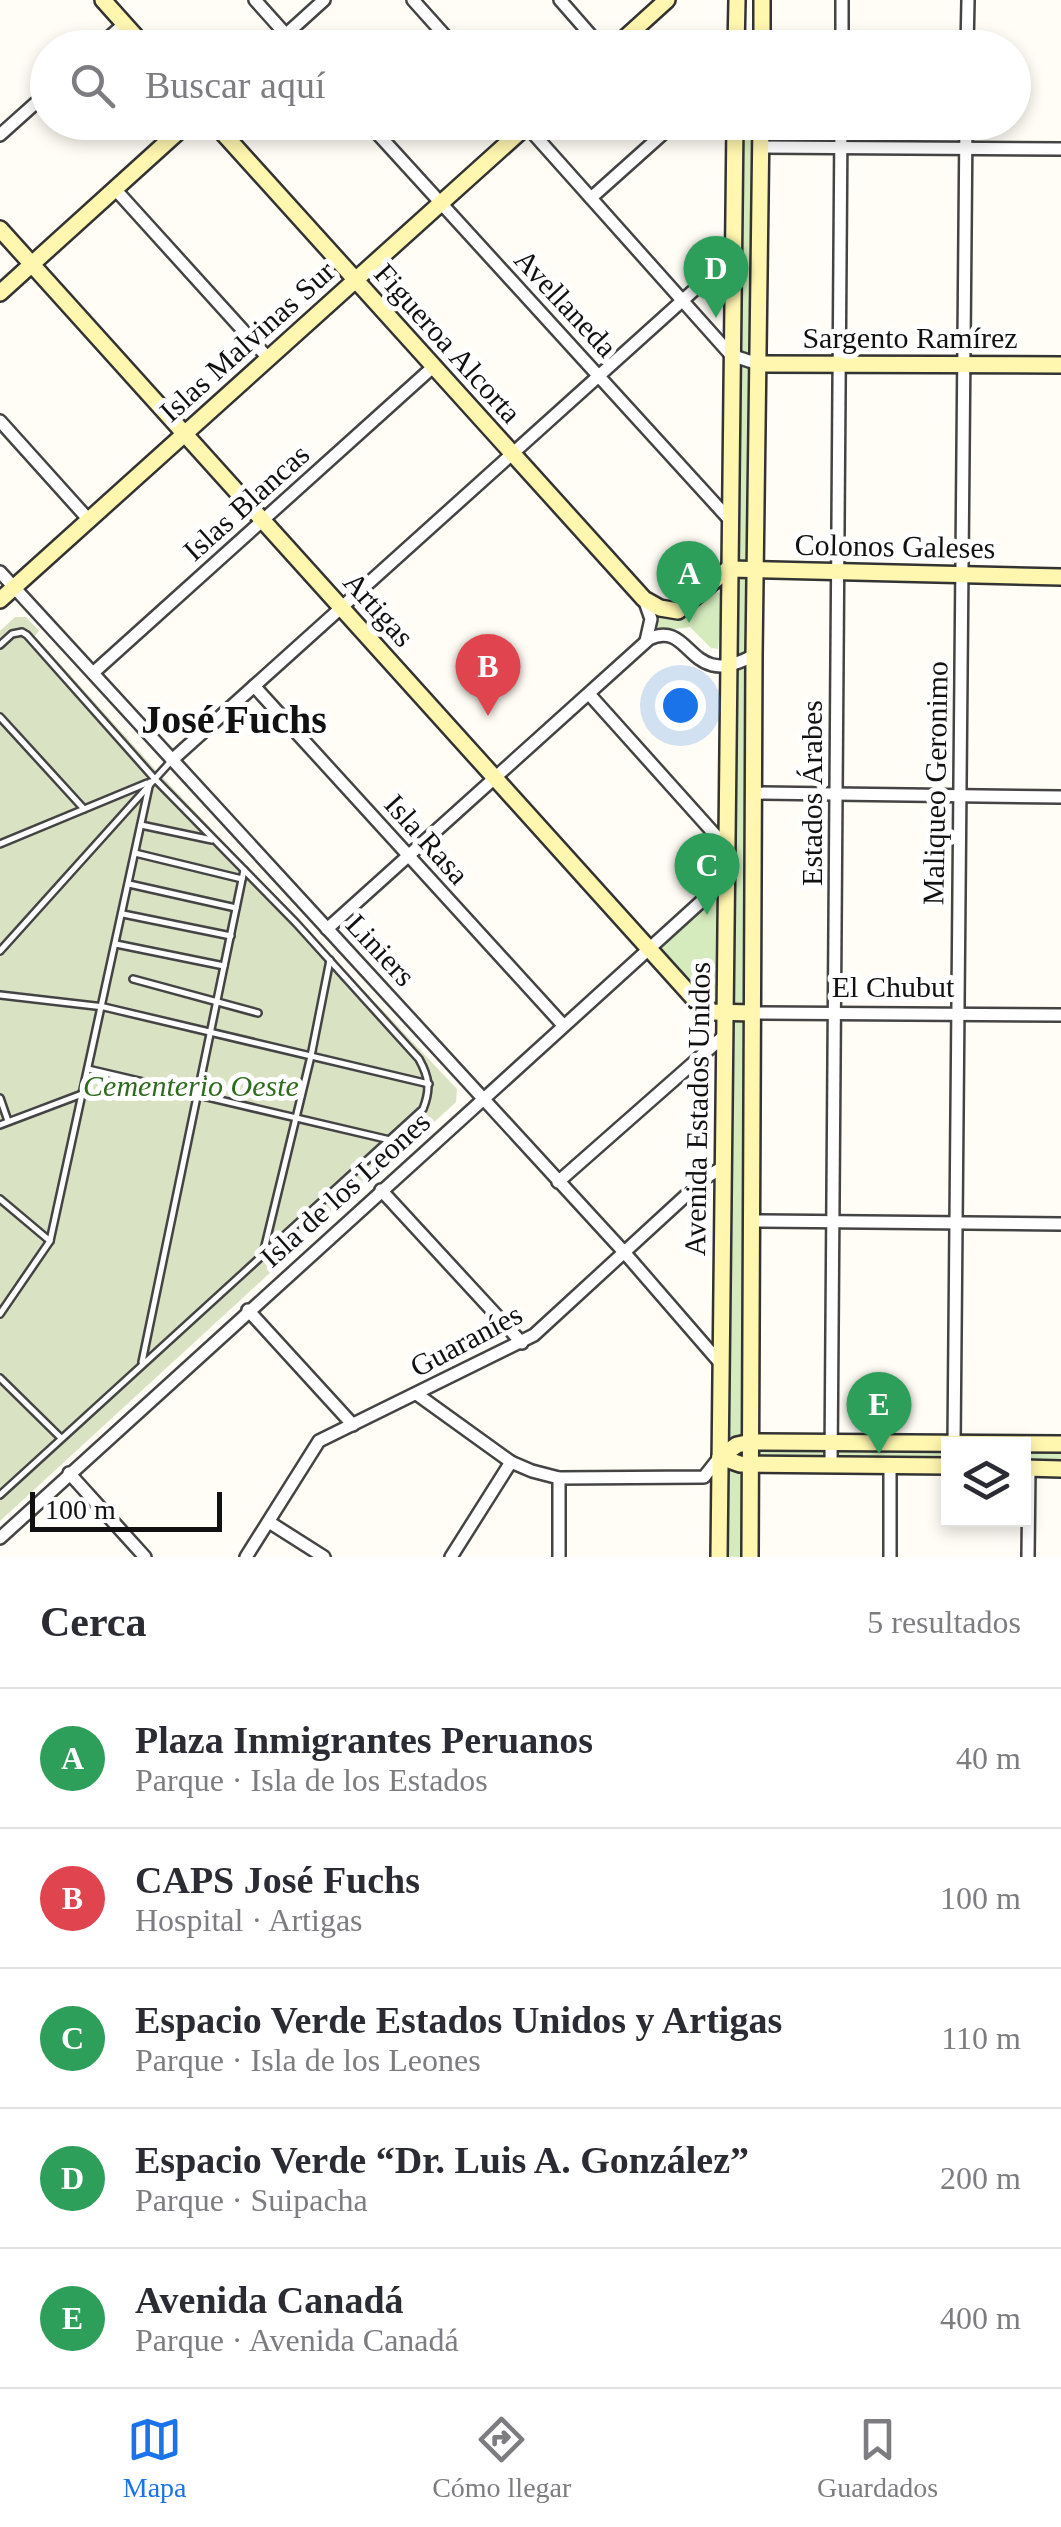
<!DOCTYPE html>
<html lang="es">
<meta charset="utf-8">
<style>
:root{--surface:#fff;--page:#f2f2f3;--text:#2b2b33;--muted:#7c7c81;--line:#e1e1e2;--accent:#1a73e8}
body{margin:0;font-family:"Times New Roman",serif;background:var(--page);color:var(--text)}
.controls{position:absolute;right:30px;bottom:30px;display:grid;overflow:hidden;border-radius:0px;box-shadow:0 5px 15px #0003}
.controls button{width:90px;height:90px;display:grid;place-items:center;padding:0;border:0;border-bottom:2px solid var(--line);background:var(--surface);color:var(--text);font:50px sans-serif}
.scale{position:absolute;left:30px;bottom:25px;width:192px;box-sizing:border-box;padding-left:10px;border:5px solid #111;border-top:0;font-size:28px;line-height:35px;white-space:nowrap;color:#111;-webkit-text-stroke:8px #fff;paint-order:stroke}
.you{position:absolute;left:680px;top:705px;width:35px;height:35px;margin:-25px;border:8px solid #fff;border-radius:50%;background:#1a73e8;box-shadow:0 0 0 15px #1a73e833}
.badge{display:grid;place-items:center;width:65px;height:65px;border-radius:50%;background:var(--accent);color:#fff;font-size:32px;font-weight:700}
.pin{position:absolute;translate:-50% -82px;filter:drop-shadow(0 2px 5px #0008)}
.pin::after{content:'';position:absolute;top:52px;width:35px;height:30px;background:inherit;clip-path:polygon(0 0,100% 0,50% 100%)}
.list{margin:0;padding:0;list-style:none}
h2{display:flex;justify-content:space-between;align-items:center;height:130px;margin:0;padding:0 40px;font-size:42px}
h2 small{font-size:32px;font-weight:400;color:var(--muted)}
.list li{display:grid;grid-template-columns:65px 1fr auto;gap:30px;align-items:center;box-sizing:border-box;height:140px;padding:0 40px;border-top:2px solid var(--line)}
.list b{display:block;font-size:38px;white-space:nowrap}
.list p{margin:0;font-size:32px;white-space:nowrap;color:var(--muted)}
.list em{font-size:32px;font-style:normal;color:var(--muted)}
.icon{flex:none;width:55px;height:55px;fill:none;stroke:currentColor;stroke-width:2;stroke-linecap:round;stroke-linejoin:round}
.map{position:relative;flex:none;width:1061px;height:1557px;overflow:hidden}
.search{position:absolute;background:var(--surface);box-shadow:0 5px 15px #0003;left:30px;right:30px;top:30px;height:110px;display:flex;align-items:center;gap:25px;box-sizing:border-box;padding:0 35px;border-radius:55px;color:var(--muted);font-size:38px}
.sheet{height:830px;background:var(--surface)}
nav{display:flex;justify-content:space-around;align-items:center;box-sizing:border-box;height:140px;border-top:2px solid var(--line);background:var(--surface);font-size:28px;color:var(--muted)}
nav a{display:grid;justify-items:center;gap:5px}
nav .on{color:var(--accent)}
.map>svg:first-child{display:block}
</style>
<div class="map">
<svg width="1061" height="1557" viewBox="0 0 1061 1557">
<rect width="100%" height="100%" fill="#fffdf5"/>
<!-- green -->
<g fill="#d5ebbd">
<path d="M735,123H761L751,1441L1061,1444V1469L1024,1468V1444H948V1466L751,1464L750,1557H719L725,1011L697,1002L650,948L726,881Z"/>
<path d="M714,590L723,595L718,649L711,648L690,627L655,632L656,609L680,619Z"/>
</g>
<!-- cemetery -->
<path fill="#d9e3c4" d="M15,617H26L39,631L35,636L153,767L457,1089L456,1102L0,1521V631Z"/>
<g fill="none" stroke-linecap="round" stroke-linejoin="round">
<defs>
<g id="lane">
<path d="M0,645L12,634L22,632L27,635L154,778L296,923L419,1059C429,1077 431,1089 423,1109L0,1495"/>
<path d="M0,717L84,809"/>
<path d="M141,825L212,840"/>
<path d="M0,844L147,783"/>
<path d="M135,853L242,879"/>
<path d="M129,884L236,908"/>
<path d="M123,914L231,936"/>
<path d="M116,944L224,966"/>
<path d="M0,951L172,760"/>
<path d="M133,979L258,1013"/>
<path d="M0,995L104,1007L429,1084"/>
<path d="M88,1069L390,1140"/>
<path d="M0,1098L8,1121"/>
<path d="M0,1125L82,1094"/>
<path d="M0,1199L50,1241"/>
<path d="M263,1254L311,1056L330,960"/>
<path d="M0,1314L50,1241L150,782"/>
<path d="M142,1362L244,870"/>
<path d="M0,1378L61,1438"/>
</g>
<g id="street">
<path d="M255,0L298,48"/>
<path d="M413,0L456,48"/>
<path d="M560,0L602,48"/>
<path d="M97,48L124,24"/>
<path d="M271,48L324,0"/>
<path d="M842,48V0"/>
<path d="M967,48L968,0"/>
<path d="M367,122L728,518"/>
<path d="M523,122L731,355L758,364"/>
<path d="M0,135L48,92"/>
<path d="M761,147L1061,149"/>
<path d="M115,189L268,358"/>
<path d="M591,198L676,122"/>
<path d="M0,421L89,520"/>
<path d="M0,572L624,1252L721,1364"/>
<path d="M644,599L651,619L646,641"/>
<path d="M93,673L433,367"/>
<path d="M254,686L563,1025"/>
<path d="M589,694L727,848"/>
<path d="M172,760L733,255"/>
<path d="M754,793L1061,797"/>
<path d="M327,929L649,639C693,618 687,693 754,655"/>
<path d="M753,1013L1061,1015"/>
<path d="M558,1182L725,1035"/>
<path d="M381,1190L522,1343"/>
<path d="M752,1221L1061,1224"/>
<path d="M248,1310L353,1425"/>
<path d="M418,1395L511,1462L532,1471L559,1478L704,1477L719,1458"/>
<path d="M954,1444L966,122"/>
<path d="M831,1464L841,122"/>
<path d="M69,1473L145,1557"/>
<path d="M269,1522L324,1557"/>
<path d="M0,1538L726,879"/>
<path d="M246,1557L319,1441L534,1335L705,1178L723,1167"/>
<path d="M451,1557L511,1462"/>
<path d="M559,1557V1478"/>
<path d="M890,1557V1464"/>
<path d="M1028,1557L1029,1468"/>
</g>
<g id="secondary">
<path d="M103,0L146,48"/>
<path d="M614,48L667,0"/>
<path d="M736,48L737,0"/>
<path d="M762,48V0"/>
<path d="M213,122L644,599L660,608L678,611L728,569"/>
<path d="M0,229L697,1002L712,1012L753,1013"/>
<path d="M0,293L189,122"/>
<path d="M758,364L1061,365"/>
<path d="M728,569L1061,577"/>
<path d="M0,600L531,122"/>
<path d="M720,1457L737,1445L751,1442L1061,1444"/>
<path d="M720,1457L740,1464L948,1466"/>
<path d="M1024,1468L1061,1469"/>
<path d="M719,1557L735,122"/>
<path d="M750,1557L754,655L761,122"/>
</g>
</defs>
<!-- lane casing -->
<use href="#lane" stroke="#444" stroke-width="10"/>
<!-- street casing -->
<use href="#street" stroke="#444" stroke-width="16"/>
<!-- secondary casing -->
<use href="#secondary" stroke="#333" stroke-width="20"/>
<!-- lane -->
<use href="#lane" stroke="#fff" stroke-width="5"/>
<!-- street -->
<use href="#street" stroke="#fff" stroke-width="11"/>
<!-- secondary -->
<use href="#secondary" stroke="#fff6b0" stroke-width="15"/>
</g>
<g text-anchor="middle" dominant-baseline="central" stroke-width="10" stroke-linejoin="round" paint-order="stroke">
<!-- street labels -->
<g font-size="30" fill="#111" stroke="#fff">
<text transform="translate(566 303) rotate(47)">Avellaneda</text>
<text x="910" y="337">Sargento Ramírez</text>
<text transform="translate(247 341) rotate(-42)">Islas Malvinas Sur</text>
<text transform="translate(448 343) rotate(48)">Figueroa Alcorta</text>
<text transform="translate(246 502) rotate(-42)">Islas Blancas</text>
<text transform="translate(895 546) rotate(1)">Colonos Galeses</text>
<text transform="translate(379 609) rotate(48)">Artigas</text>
<text transform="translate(935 783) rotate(-89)">Maliqueo Geronimo</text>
<text transform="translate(811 793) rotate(-90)">Estados Árabes</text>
<text transform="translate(427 839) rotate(48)">Isla Rasa</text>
<text transform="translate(381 950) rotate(47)">Liniers</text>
<text x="893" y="986">El Chubut</text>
<text transform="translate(697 1109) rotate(-89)">Avenida Estados Unidos</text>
<text transform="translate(345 1189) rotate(-42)">Isla de los Leones</text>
<text transform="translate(466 1340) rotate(-28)">Guaraníes</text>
</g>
<!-- park labels -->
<g font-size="30" font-style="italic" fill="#2f6b1f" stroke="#fff">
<text x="191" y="1085">Cementerio Oeste</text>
</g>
<!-- district labels -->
<g font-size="40" font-weight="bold" fill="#111" stroke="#fff">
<text x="234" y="719">José Fuchs</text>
</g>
</g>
</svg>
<div class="controls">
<button><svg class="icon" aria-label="layers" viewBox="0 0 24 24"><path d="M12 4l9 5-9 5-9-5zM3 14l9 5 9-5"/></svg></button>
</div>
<div class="scale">100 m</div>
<div class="you"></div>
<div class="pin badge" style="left:689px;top:623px;background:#2e9e5b">A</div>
<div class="pin badge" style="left:488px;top:716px;background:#e0444e">B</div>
<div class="pin badge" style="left:707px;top:915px;background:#2e9e5b">C</div>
<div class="pin badge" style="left:716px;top:318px;background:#2e9e5b">D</div>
<div class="pin badge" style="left:879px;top:1454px;background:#2e9e5b">E</div>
<div class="search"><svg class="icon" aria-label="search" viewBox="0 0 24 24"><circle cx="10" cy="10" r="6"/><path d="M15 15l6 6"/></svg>Buscar aquí</div>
</div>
<section class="sheet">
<h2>Cerca<small>5 resultados</small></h2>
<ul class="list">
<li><span class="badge" style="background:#2e9e5b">A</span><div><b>Plaza Inmigrantes Peruanos</b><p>Parque · Isla de los Estados</p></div><em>40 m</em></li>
<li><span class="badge" style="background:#e0444e">B</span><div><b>CAPS José Fuchs</b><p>Hospital · Artigas</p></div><em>100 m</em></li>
<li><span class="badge" style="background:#2e9e5b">C</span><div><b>Espacio Verde Estados Unidos y Artigas</b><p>Parque · Isla de los Leones</p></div><em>110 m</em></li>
<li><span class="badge" style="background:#2e9e5b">D</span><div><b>Espacio Verde “Dr. Luis A. González”</b><p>Parque · Suipacha</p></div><em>200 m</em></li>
<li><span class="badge" style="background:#2e9e5b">E</span><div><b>Avenida Canadá</b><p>Parque · Avenida Canadá</p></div><em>400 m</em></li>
</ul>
</section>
<nav>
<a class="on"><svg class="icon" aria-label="map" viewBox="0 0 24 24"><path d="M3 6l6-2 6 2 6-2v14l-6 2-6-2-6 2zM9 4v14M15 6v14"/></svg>Mapa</a>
<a><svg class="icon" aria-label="directions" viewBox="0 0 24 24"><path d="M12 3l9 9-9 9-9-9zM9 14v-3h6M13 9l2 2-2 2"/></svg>Cómo llegar</a>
<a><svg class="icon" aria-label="saved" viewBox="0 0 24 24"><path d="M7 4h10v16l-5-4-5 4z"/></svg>Guardados</a>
</nav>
